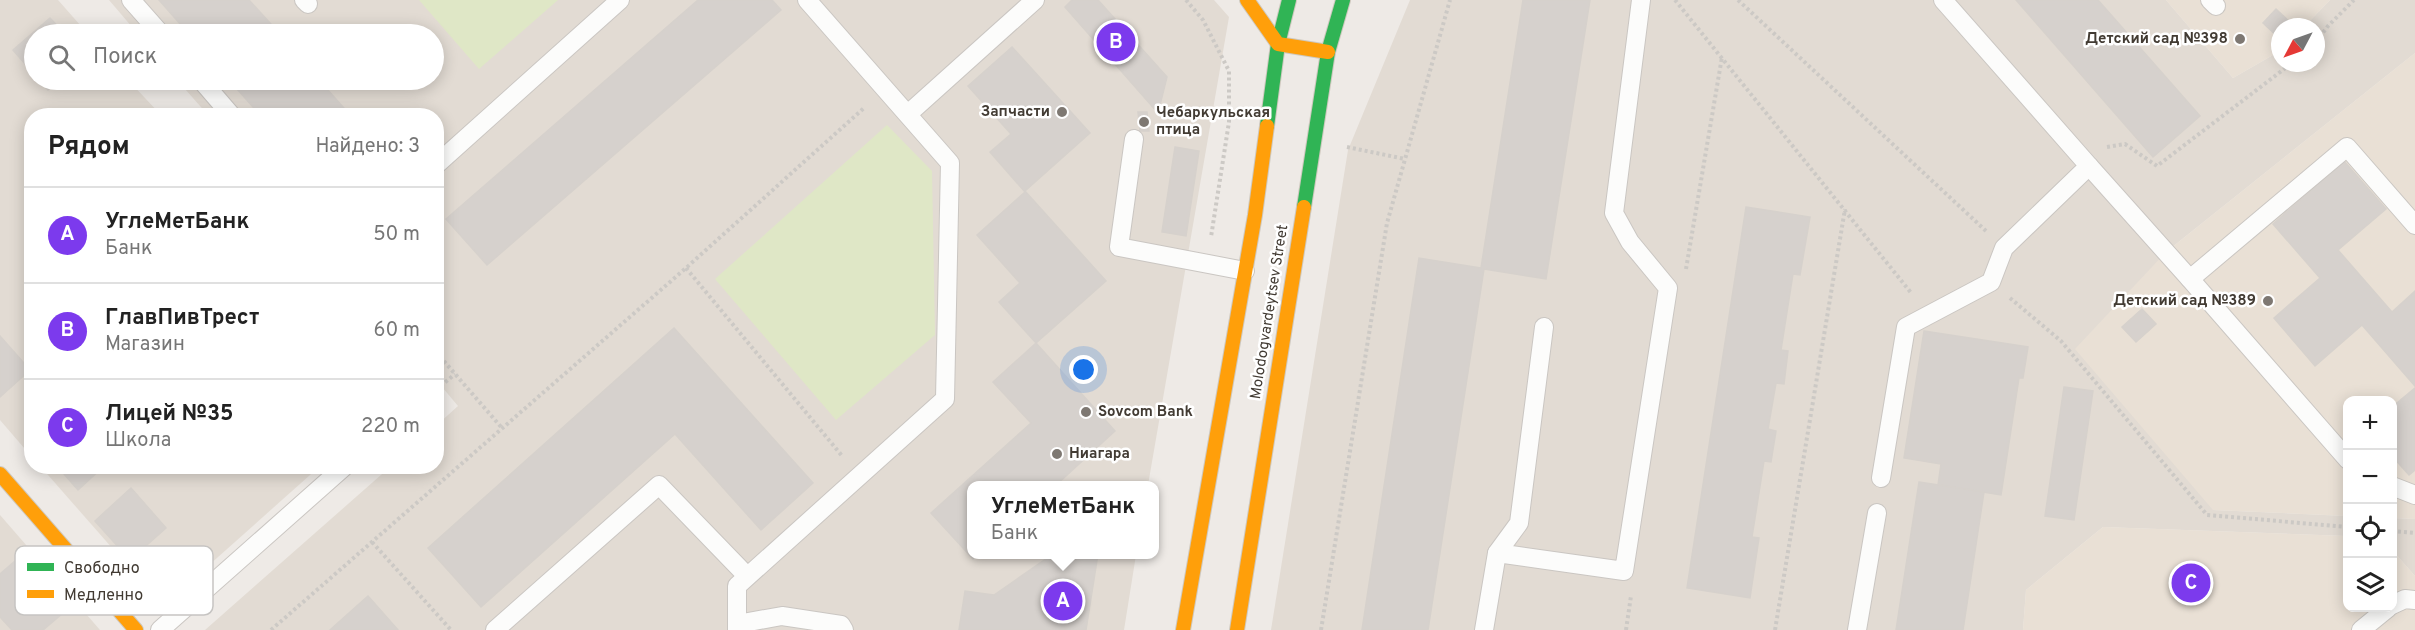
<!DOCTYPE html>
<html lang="ru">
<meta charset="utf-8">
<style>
:root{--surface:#fff;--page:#f6f6f6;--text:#222;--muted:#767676;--line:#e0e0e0;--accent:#7c3aed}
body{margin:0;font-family:Overpass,sans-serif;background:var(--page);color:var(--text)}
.controls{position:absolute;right:18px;bottom:18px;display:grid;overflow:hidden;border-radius:12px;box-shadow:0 3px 15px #0003}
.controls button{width:54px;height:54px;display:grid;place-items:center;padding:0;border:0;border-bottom:2px solid var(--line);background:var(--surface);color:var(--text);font:30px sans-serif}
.compass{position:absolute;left:2271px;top:18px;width:54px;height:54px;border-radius:50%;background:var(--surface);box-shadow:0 3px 15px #0003;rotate:229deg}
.you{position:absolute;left:1084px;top:370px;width:21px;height:21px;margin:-15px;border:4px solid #fff;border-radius:50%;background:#1a73e8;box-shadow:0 0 0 9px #1a73e833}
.badge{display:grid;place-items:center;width:39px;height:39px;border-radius:50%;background:var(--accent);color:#fff;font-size:20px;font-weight:700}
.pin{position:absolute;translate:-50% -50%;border:3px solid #fff;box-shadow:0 2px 6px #0006}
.popup{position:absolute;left:967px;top:481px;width:192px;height:78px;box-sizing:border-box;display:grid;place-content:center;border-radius:12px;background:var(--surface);filter:drop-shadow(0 2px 4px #0005);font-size:20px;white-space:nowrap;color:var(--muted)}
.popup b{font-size:22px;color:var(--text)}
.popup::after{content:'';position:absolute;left:50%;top:100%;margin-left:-12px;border:12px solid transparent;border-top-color:var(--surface)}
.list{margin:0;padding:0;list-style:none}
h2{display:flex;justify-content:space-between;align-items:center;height:78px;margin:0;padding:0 24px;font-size:26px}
h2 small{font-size:20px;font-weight:400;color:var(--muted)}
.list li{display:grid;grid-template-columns:39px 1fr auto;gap:18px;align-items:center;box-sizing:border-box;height:96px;padding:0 24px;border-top:2px solid var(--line)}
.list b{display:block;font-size:22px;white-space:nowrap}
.list p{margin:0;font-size:20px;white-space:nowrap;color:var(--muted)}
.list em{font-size:20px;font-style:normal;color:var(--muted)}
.icon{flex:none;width:33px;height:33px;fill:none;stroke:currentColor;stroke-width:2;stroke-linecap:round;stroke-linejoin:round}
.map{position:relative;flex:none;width:2415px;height:630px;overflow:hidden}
.search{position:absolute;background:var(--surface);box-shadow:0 3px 15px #0003;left:24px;top:24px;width:420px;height:66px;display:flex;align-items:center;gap:15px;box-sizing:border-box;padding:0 21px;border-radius:33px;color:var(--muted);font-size:22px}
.panel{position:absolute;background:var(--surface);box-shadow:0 3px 15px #0003;left:24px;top:108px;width:420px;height:366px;border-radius:24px}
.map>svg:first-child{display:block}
</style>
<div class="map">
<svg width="2415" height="630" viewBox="0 0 2415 630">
<rect width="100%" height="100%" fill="#eeeae6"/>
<!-- residential -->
<g fill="#e2dbd3">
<path d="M0,0H58L88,34H34V80H128L161,115L32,116L31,456L0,420Z"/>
<path d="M109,0H1214L1229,17L1148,485L972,486V554L1136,555L1124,630H205L390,467L436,466L437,425L458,406L437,381L436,116L208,115L177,80H434V34H138Z"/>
<path d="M1410,0H2166L2233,78L2280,51V63H2316V27H2304L2330,0H2415V53L2166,252L2213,510L2347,516V536L2103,527L2026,590L2023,630H1271L1348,150Z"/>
<path d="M41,467H319L163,606Z"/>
<path d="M0,515L100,630H0Z"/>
<path d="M2392,518L2415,519V576L2393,551Z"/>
</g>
<!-- education -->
<g fill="#e9e0d5">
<path d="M2166,0H2330L2304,27H2280V51L2233,78Z"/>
<path d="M2415,53V519L2393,518L2392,400H2348L2347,516L2213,510L2075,349L2166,252Z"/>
<path d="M2103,527L2347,536L2348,608H2392L2393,551L2415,576V630H2023L2026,590Z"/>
</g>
<!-- green -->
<g fill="#dfe7c6">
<path d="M419,0H558L479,69Z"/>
<path d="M887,125L932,171L935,335L836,420L715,279Z"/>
</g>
<!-- building -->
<g fill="#d6d1cd" stroke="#d6d1cc" stroke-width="1.5">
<path d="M159,0H249L280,34H189Z"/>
<path d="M698,0H772L781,10L487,265L446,219Z"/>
<path d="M1072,0H1098L1167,77L1158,113L1065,7Z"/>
<path d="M1523,0H1590L1546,279L1484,269L1428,630H1362L1419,258L1481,268Z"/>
<path d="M2016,0H2098L2200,116L2153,157Z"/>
<path d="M2276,9L2295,27H2280V39L2263,23Z"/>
<path d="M50,18L65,34H34V74L13,50Z"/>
<path d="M1012,47L1090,133L1025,191L1106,281L1036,343L999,302L1020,283L977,235L1025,192L990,152L1011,134L968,86Z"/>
<path d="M39,80H60L48,90Z"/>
<path d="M229,80H319L351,116H261Z"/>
<path d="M1138,112H1147L1149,131H1140Z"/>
<path d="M1175,147L1199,151L1186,236L1162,232Z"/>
<path d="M2344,161L2386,209L2338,250L2392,312L2415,291V386L2362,325L2315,366L2274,318L2320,278L2273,224Z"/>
<path d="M1746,207L1810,217L1800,275L1793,274L1781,350L1788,351L1784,384L1776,383L1768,429L1776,431L1771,462L1764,461L1752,537L1759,538L1750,598L1687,588Z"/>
<path d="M2142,309L2156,324L2136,342L2122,327Z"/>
<path d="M674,328L813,483L761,530L675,434L481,607L428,548Z"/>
<path d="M1924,331L2028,347L2023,378H2019L2001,495L1938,485L1941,464L1904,458Z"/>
<path d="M0,336L30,370L0,397Z"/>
<path d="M1036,343L1115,431L1055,486H972V554H978L973,559L931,513L1031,423L993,382Z"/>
<path d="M2064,387L2093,391L2074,520L2045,516Z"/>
<path d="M2415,388V470L2409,475L2392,456V407Z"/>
<path d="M32,415V428L25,421Z"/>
<path d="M57,466H104L78,490Z"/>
<path d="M1919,482L1984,492L1963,630H1896Z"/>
<path d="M131,488L166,528L130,560L95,521Z"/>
<path d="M1053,554H1098L1086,630H959L965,591L994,595Z"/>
<path d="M15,561L62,614L43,630H12L0,617V574Z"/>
<path d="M368,596L398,630H330Z"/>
</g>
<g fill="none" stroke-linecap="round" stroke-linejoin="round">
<defs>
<g id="lane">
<path d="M131,0L161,34"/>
<path d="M304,0L308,4"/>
<path d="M2210,0L2216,6"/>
<path d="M201,80L232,116"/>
<path d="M908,114L1035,0"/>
<path d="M1134,139L1119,247L1245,271"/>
<path d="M436,165L620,0"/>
<path d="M2089,166L2190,279L2348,460"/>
<path d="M2190,279L2347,147L2415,225"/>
<path d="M1881,478L1906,327L1991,282L2004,248L2089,166L1943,0"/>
<path d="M2392,486L2415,495"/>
<path d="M1497,553L1519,523L1544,327"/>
<path d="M2392,605L2405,599L2415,600"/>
<path d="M737,624L782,616L841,625L844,630"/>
<path d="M160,630L345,466"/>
<path d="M495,630L659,485L747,576"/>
<path d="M737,630V586L945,399L950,163L807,0"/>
<path d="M1484,630L1497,553L1624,571L1668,288L1630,242L1614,213L1641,0"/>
<path d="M1857,630L1877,513"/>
<path d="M2361,630L2388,608"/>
</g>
<g id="fast">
<path d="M1267,126L1278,44L1289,0"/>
<path d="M1304,207L1328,52L1343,0"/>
</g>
<g id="slow">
<path d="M1247,0L1278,44L1328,52"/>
<path d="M0,474L136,630"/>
<path d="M1183,630L1255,215L1267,126"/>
<path d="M1237,630L1304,207"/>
</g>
</defs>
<!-- lane casing -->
<use href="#lane" stroke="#cac6c2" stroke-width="20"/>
<!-- fast casing -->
<use href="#fast" stroke="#cec8be" stroke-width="16"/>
<!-- slow casing -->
<use href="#slow" stroke="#cec8be" stroke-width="16"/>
<!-- path -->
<g stroke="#ccc9c5" stroke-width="4" stroke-dasharray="3 3" stroke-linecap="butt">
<path d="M1186,0L1203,20L1229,71V122L1211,237"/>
<path d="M1675,0L1912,294"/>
<path d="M1738,0L1986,231"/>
<path d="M2316,42L2328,26L2354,0"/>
<path d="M1347,147L1405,159"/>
<path d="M2107,147L2125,144L2157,166L2292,63"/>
<path d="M686,268L843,457"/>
<path d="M1686,269L1722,57"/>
<path d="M2010,298L2061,341L2207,515L2348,527"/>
<path d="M436,352L502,428"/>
<path d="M436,390L455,374"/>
<path d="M2392,531L2415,533"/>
<path d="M372,542L451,630"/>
<path d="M271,630L686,268L865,107"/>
<path d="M1321,630L1387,223L1450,0"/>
<path d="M1626,630L1631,596"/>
<path d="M1775,630L1845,209"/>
</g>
<!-- lane -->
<use href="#lane" stroke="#fcfcfb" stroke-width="18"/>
<!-- fast -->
<use href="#fast" stroke="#30b455" stroke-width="14"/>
<!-- slow -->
<use href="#slow" stroke="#ff9f0a" stroke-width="14"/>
</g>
<!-- markers -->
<g fill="#7e7872" stroke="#fff" stroke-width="2">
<circle cx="2240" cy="39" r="6"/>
<circle cx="1062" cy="112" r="6"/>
<circle cx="1144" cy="122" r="6"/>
<circle cx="2268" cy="301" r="6"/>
<circle cx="1086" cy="412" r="6"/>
<circle cx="1057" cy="454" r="6"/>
</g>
<g text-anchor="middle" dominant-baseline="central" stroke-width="5" stroke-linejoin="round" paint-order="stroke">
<!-- poi labels -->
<g font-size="15" font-weight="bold" fill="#423b33" stroke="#fff" text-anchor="end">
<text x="2228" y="39">Детский сад №398</text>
<text x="1050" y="112">Запчасти</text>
<text x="1156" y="113" text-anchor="start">Чебаркульская<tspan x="1156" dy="17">птица</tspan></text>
<text x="2256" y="301">Детский сад №389</text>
<text x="1098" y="412" text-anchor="start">Sovcom Bank</text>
<text x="1069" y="454" text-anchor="start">Ниагара</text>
</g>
<!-- street labels -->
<g font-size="15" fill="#423b33" stroke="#fff">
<text transform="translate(1270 312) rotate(-81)">Molodogvardeytsev Street</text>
</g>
</g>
<!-- legend -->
<rect x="15" y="546" width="198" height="69" rx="9" fill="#fff" stroke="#c6c4c2" stroke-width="1.5"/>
<rect x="27" y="563" width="27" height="8" fill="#30b455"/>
<rect x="27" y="590" width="27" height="8" fill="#ff9f0a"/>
<g font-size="16" fill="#423b33">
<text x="64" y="573">Свободно</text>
<text x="64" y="600">Медленно</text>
</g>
</svg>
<div class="controls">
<button>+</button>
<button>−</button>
<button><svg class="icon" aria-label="locate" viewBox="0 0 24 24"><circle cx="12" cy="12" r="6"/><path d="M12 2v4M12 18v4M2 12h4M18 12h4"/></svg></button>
<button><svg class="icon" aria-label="layers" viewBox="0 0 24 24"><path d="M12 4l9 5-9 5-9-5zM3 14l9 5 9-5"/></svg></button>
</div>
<svg class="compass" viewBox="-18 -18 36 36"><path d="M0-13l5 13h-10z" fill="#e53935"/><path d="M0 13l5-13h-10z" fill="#767676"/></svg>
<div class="you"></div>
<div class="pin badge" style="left:1063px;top:601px">A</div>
<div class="popup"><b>УглеМетБанк</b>Банк</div>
<div class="pin badge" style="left:1116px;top:42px">B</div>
<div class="pin badge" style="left:2191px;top:583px">C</div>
<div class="search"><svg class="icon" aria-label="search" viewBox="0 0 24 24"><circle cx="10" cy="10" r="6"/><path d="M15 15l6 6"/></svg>Поиск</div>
<section class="panel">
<h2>Рядом<small>Найдено: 3</small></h2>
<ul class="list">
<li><span class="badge">A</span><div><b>УглеМетБанк</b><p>Банк</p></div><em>50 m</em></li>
<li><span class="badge">B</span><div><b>ГлавПивТрест</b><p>Магазин</p></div><em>60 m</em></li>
<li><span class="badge">C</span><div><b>Лицей №35</b><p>Школа</p></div><em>220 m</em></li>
</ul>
</section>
</div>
